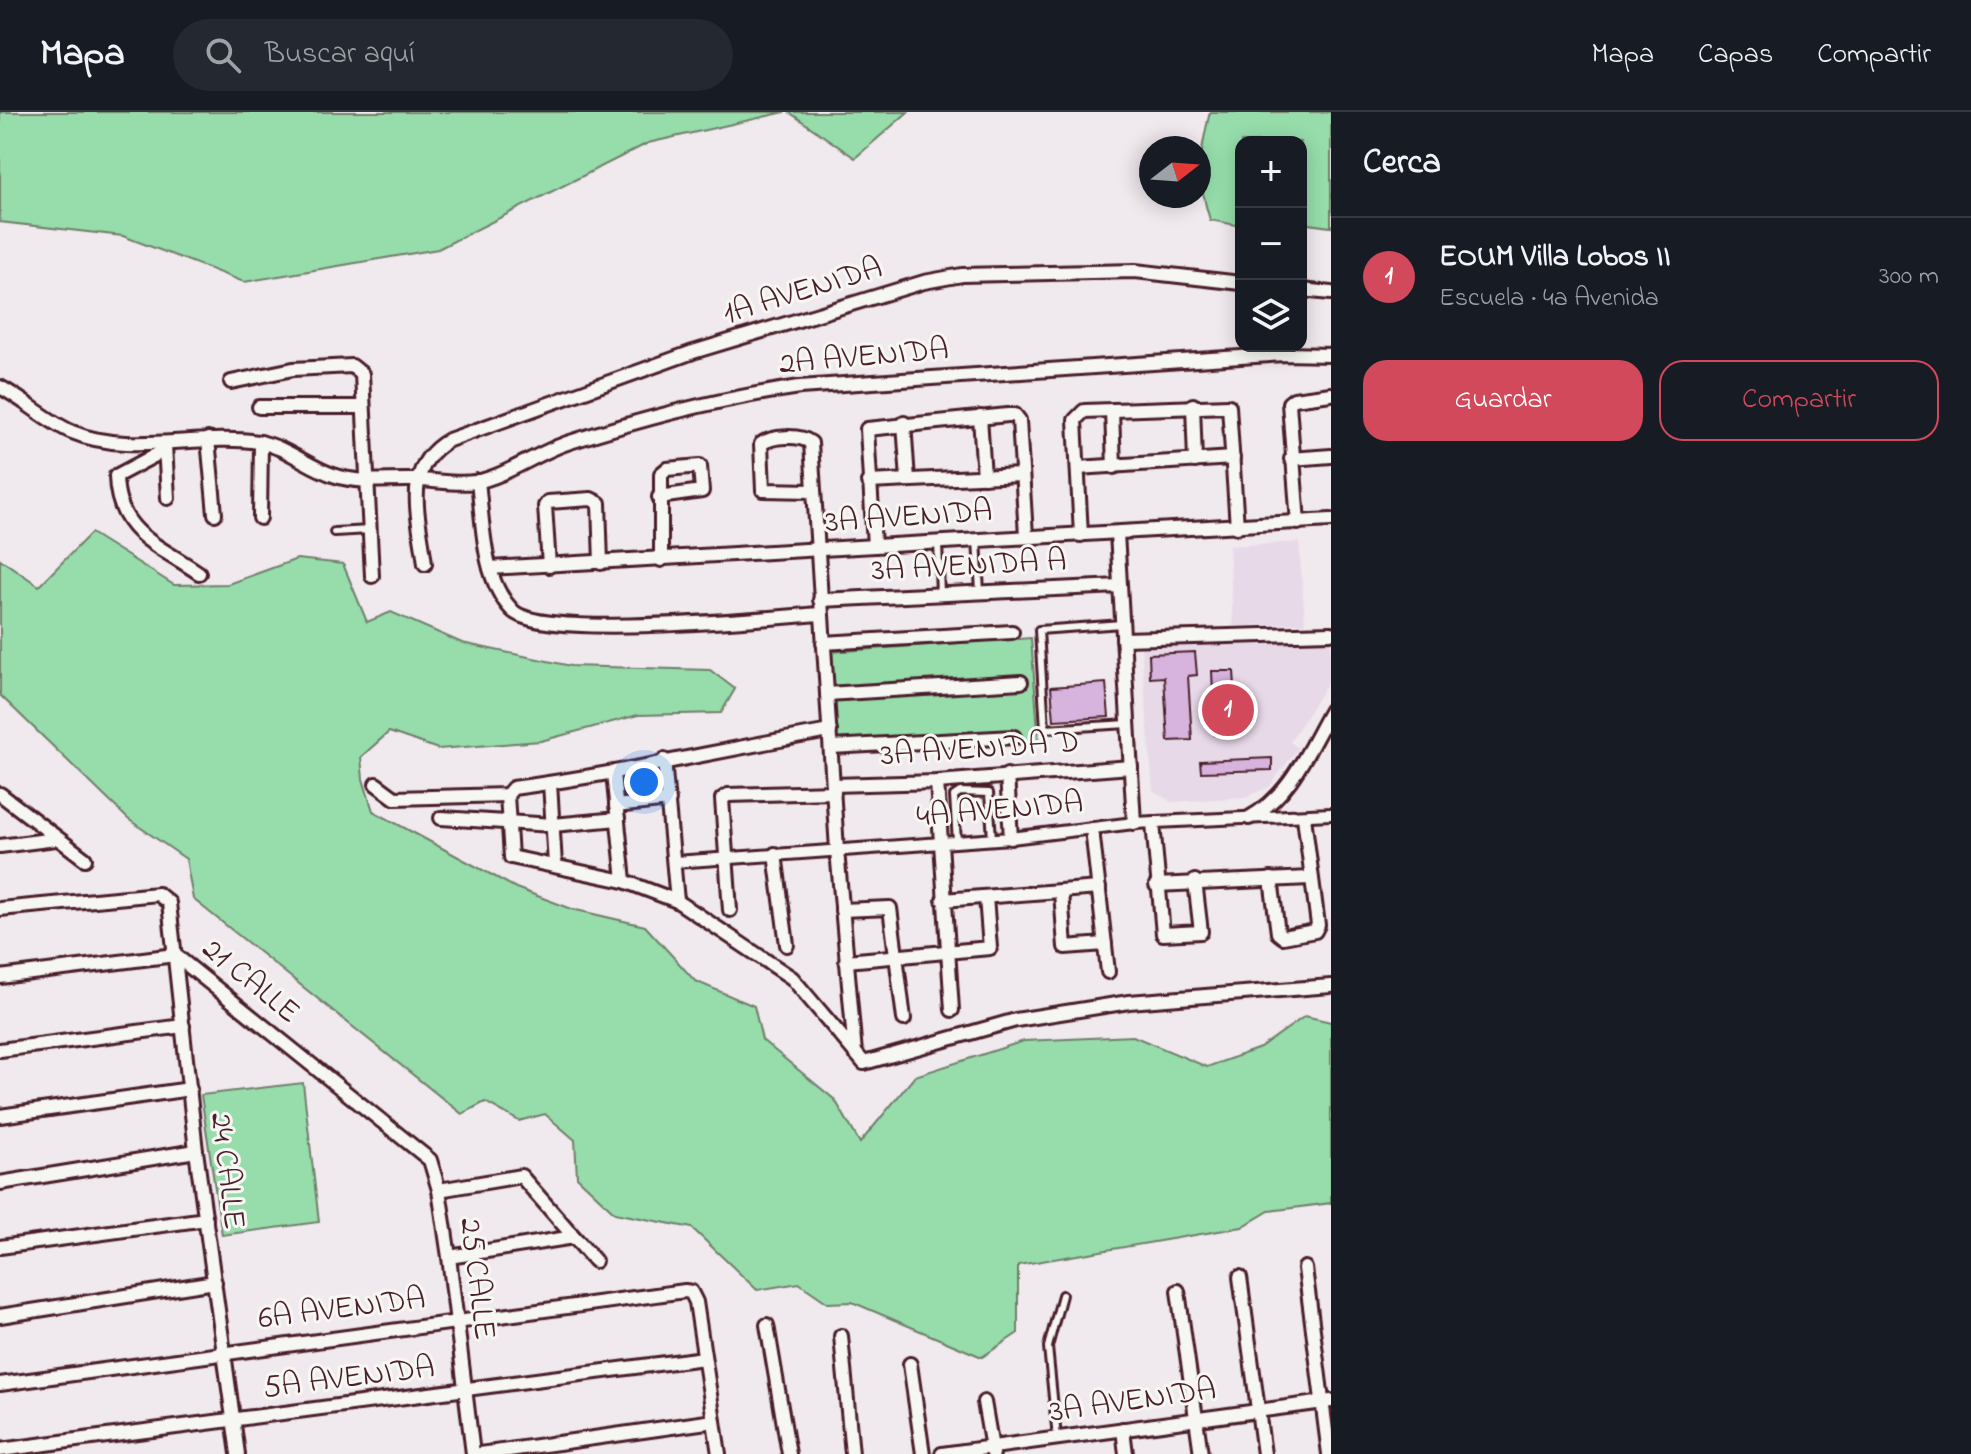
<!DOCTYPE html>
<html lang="es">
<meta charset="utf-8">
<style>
:root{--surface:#171b24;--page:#242831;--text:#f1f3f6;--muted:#9ea1a6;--line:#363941;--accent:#d1495b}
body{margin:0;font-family:"Indie Flower",sans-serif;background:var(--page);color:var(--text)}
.controls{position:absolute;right:24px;top:24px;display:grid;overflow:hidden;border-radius:16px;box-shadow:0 4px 20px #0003}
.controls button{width:72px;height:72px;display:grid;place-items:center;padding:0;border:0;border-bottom:2px solid var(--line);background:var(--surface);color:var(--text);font:40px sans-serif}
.compass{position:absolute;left:1139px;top:24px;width:72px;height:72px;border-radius:50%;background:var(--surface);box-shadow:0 4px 20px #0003;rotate:73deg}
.you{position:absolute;left:644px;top:670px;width:28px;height:28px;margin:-20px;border:6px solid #fff;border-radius:50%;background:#1a73e8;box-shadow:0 0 0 12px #1a73e833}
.badge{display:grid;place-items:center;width:52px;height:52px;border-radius:50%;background:var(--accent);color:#fff;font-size:26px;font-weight:700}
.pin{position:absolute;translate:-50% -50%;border:4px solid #fff;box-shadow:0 2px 8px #0006}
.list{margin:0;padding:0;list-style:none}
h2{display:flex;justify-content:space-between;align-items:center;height:104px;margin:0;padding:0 32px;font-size:34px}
h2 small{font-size:26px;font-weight:400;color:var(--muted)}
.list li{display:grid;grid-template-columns:52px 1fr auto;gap:24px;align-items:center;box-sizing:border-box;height:120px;padding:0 32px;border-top:2px solid var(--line)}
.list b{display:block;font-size:30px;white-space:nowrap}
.list p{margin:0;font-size:26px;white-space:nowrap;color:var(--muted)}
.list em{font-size:26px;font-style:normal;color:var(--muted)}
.actions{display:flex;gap:16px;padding:24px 32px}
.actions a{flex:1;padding:18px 0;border:2px solid var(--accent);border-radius:24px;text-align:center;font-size:28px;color:var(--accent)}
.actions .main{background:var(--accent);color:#fff}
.icon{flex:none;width:44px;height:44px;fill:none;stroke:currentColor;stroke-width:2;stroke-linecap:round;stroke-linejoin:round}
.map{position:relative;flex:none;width:1331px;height:1342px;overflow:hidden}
header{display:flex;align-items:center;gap:48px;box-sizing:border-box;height:112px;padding:0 40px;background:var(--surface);border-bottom:2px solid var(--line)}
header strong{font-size:38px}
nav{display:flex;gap:44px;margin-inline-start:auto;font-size:28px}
.search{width:560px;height:72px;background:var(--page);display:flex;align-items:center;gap:20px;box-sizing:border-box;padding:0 28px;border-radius:44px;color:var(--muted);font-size:30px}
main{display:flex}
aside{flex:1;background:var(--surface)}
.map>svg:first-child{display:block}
</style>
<header>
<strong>Mapa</strong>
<div class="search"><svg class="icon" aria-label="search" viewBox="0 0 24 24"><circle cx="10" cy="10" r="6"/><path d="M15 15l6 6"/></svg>Buscar aquí</div>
<nav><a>Mapa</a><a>Capas</a><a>Compartir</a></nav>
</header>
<main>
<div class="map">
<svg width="1331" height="1342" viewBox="0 0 1331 1342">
<rect width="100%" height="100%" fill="#f0e9ee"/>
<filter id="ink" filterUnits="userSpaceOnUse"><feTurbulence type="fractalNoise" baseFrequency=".0125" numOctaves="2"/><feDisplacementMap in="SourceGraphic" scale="16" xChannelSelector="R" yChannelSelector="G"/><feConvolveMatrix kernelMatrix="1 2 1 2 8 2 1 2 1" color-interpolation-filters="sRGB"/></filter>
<g filter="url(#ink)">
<!-- built -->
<g fill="#e8d9e9">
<path d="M1299,430L1305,511L1233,514L1229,434Z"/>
<path d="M1331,523V565L1290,630L1298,636L1269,675L1245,685L1171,690L1153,678L1141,534Z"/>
</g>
<!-- green -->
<g fill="#96ddab" stroke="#707e6b" stroke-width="2">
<path d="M0,0H785L648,31L438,137L244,170L123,124L0,110Z"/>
<path d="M789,0H908L855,46Z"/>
<path d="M1210,0H1331V115L1301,111V30H1241V114L1210,108C1196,64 1199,44 1210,0Z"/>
<path d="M91,421L174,473L228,472L297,447L343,452L367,510L391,500L462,531L571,554L710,558L735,577L721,601L638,603L541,629L438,637L389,620L361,645L363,667L373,699L516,776L572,797L645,814L695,869L754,894L762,928L835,988L860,1031L915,964L1024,929L1133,924L1207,955L1260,936L1305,904L1331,910V1091L1269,1099L1242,1115L1018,1153V1221L982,1245L852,1190L828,1191L799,1171L757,1178L692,1116L615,1101L577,1065L575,1028L545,1002L519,1009L485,990L462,1002L193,787L186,747L128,707L0,583V447L39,474Z"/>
<path d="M1031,526L1039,632L838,641L830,540Z"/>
<path d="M303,971L319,1110L222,1123L201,983Z"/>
</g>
<!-- building -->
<g fill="#d7b4de" stroke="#4a1f2b" stroke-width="2">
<path d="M1195,540L1197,563L1188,564L1192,628L1168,629L1164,565L1150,566L1149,542Z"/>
<path d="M1212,559H1234L1238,622L1215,623Z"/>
<path d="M1106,571L1109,605L1054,608L1051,575Z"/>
<path d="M1272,646V658L1201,660L1200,649Z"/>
</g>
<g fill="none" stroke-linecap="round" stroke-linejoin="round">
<defs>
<g id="service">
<path d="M334,420L370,418"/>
<path d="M977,427L980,480"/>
<path d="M938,430L940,482"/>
<path d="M1122,512L1039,518L1045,617L1128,612"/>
<path d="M957,730L954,684L960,680L989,681L992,727"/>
<path d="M1057,1326L1048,1235L1062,1183"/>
</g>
<path id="pedestrian" d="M675,750L1011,726L1134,711L1331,702"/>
<g id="minor">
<path d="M1301,178L1331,181"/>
<path d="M231,270L293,257L352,254L362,262L372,464"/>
<path d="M0,275C25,288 46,309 72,320C129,344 198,321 259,330C287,335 309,356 336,364C362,372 388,367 415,368C435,368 455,373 475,370C507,364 538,340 570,330C645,306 722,286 800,275L1284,242L1331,243"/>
<path d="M1193,293L1195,349"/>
<path d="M259,295H363"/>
<path d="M1112,299L1114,355"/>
<path d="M980,305L984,365"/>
<path d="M904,311L908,368"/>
<path d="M208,327L215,402"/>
<path d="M165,333L168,386"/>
<path d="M165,338L116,364C117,421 157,432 199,461"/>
<path d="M1291,347L1331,344"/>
<path d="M1078,356L1233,346"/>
<path d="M478,369C483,410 482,467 512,498C540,529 771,505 821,502"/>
<path d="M868,370L1021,363"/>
<path d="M813,379L763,378L761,332C772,324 800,322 811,331L837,738L855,941"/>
<path d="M659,385L702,379L700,354L667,357L661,362V448"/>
<path d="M260,406L261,330"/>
<path d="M1298,411L1289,291L1294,287L1331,282"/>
<path d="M1117,421L1134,711"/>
<path d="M1081,423L1075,308L1084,299L1229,294L1237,415"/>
<path d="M874,434L867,317L1008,303H1015L1019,308L1026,424"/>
<path d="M425,452C420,406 400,356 449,328L693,240L924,170L962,163L1135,159L1241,171"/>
<path d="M549,454L545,394L548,390L591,387L599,391L601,451"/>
<path d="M490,456L1331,408"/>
<path d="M820,488L1120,474"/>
<path d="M1123,527L1331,521"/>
<path d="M823,531L1012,520"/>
<path d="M827,582L1021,570"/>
<path d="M831,635L1014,625"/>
<path d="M664,648L677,789"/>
<path d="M613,661L624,769"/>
<path d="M1007,663L1011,726"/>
<path d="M937,670L952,898"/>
<path d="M550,671L555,753"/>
<path d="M376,672L395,686L507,683L513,676C620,662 724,637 830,619"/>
<path d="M833,673L937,670L1131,655"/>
<path d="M0,682L85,747"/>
<path d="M507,683L511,745L624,769L677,789L792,866L864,951L1016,908L1129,890L1331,874"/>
<path d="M616,694L669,688"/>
<path d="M441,706L553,713L618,707"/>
<path d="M1249,706C1291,683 1308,638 1331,598"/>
<path d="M1153,711L1163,822L1201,820L1195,769"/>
<path d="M1092,717L1108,860"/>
<path d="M0,734L56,727"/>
<path d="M775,742L787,833"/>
<path d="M1271,767L1278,821L1283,825L1315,819L1318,813L1304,705"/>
<path d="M1156,773L1310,766"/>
<path d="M1061,780L1065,835L1105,832"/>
<path d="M943,788L1099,776"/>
<path d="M0,797L158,782L169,791L196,1039L238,1342"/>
<path d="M730,798L722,687L728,683L834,680"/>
<path d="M842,798L890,796L904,907"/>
<path d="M846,849L990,836L986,785"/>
<path d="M0,865L175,843L430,1048L439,1078L449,1145L473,1342"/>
<path d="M0,938L183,914"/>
<path d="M0,1004L190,977"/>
<path d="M0,1071L196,1039"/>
<path d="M439,1078L521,1064L595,1149"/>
<path d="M0,1135L206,1107"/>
<path d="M449,1145L574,1125"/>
<path d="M1305,1156L1329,1342"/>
<path d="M1240,1165L1264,1342"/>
<path d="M1178,1179L1201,1342"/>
<path d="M0,1204L215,1170"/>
<path d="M767,1213L789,1342"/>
<path d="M841,1224L852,1342"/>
<path d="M910,1252L923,1342"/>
<path d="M0,1272L685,1179L691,1180L696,1190L719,1342"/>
<path d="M984,1290L993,1342"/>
<path d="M1123,1317L1126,1342"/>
<path d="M0,1338L704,1246"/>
<path d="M480,1342L714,1309"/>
<path d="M942,1342L1331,1289"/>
</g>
</defs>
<!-- service casing -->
<use href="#service" stroke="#4a1f2b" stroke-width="12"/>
<!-- pedestrian casing -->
<use href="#pedestrian" stroke="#4a1f2b" stroke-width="16"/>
<!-- minor casing -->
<use href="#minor" stroke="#4a1f2b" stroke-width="18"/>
<!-- service -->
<use href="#service" stroke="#f6f6f2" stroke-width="6"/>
<!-- pedestrian -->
<use href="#pedestrian" stroke="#f6f6f2" stroke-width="10"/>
<!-- minor -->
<use href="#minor" stroke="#f6f6f2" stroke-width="12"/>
</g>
</g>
<g text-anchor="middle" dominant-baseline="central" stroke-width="6" stroke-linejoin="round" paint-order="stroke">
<!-- street labels -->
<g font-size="32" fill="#4a1f2b" stroke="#f6f6f2">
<text transform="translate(803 180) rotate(-17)">1A AVENIDA</text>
<text transform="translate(864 246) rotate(-5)">2A AVENIDA</text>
<text transform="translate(909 406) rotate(-4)">3A AVENIDA</text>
<text transform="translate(969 455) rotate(-3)">3A AVENIDA A</text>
<text transform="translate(980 638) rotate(-4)">3A AVENIDA D</text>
<text transform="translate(1000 699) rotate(-5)">4A AVENIDA</text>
<text transform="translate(250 870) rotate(39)">21 CALLE</text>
<text transform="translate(226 1059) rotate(83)">24 CALLE</text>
<text transform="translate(476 1167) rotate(83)">25 CALLE</text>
<text transform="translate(342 1198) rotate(-7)">6A AVENIDA</text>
<text transform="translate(349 1267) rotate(-7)">5A AVENIDA</text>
<text transform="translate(1133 1290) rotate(-8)">3A AVENIDA</text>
</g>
</g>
</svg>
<div class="controls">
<button>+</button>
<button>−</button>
<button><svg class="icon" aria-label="layers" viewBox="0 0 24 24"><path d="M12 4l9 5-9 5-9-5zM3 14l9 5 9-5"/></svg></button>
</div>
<svg class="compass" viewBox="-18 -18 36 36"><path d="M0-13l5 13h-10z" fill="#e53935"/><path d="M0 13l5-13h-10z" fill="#9ea1a6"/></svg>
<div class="you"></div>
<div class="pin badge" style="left:1228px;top:598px">1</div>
</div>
<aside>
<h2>Cerca<small></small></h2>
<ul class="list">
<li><span class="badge">1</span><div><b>EOUM Villa Lobos II</b><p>Escuela · 4a Avenida</p></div><em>300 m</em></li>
</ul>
<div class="actions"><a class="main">Guardar</a><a>Compartir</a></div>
</aside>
</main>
